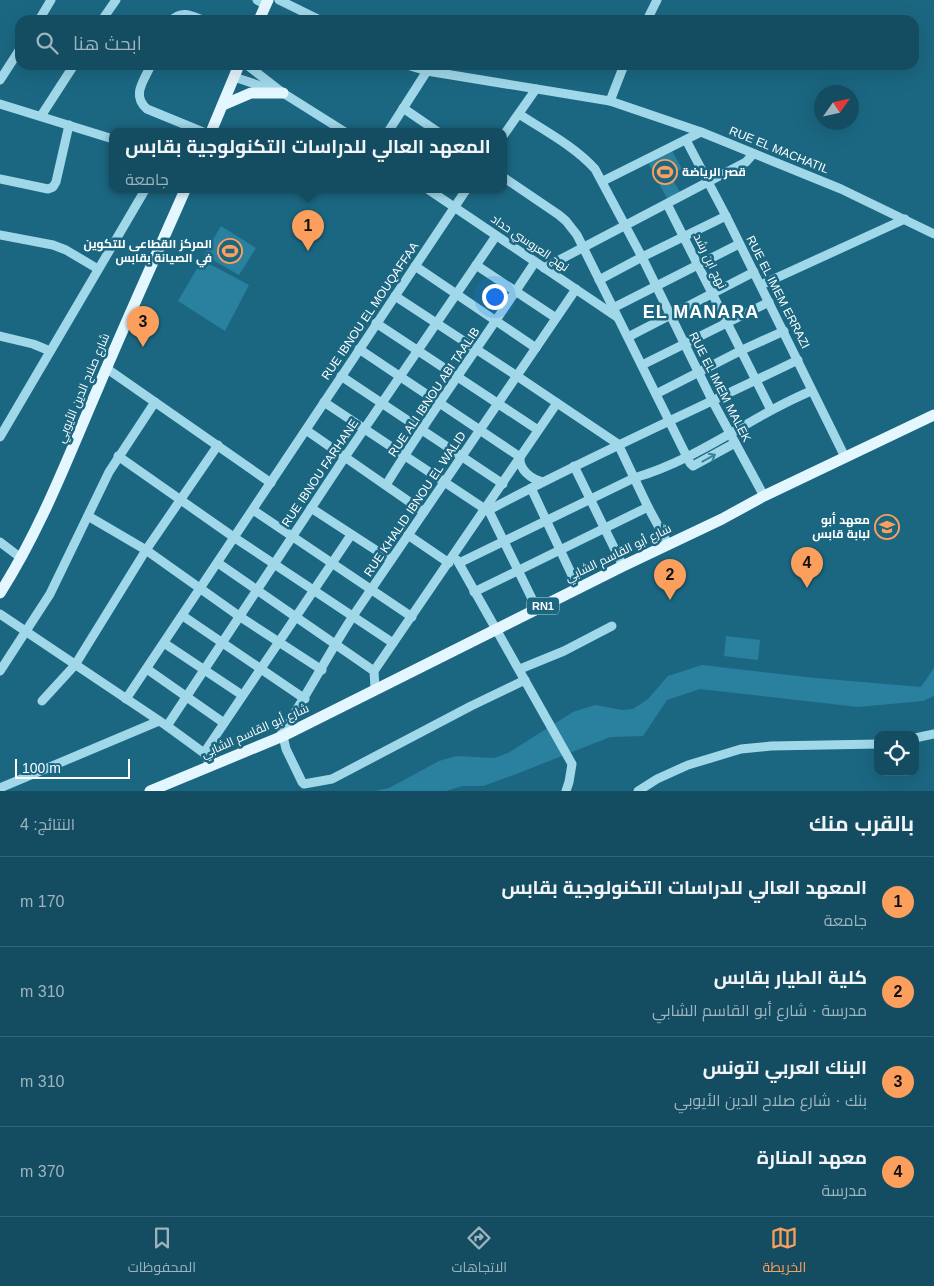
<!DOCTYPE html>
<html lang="ar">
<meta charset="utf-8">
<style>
:root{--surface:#144d62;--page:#1d5468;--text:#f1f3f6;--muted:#9db4be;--line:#336477;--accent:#fc9f5d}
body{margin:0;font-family:Helvetica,Cairo,sans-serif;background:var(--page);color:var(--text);direction:rtl}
.controls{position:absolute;right:15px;bottom:15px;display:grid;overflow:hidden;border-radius:10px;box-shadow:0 5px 20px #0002}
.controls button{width:45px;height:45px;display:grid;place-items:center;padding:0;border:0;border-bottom:1px solid var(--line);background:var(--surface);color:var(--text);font:25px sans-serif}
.compass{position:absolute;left:814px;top:85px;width:45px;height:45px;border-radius:50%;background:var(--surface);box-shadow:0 5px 20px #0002;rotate:56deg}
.scale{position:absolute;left:15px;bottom:12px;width:115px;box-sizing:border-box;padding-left:5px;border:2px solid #fff;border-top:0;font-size:14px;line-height:18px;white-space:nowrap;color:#fff;-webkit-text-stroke:4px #1b6782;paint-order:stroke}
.you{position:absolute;left:494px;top:296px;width:18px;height:18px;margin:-12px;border:4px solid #fff;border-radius:50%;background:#1a73e8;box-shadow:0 0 0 8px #1a73e833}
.badge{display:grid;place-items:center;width:32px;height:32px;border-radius:50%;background:var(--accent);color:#111;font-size:16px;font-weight:700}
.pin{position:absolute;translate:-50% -41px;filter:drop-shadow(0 1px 2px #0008)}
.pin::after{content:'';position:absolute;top:26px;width:18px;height:15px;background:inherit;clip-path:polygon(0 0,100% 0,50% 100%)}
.popup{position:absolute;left:109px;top:128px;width:398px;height:65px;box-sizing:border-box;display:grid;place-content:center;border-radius:10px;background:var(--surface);filter:drop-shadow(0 1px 4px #0005);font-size:16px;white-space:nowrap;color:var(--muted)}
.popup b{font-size:19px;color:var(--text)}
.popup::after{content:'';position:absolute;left:50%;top:100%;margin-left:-10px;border:10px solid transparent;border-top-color:var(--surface)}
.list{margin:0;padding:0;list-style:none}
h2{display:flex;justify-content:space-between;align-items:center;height:65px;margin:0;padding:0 20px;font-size:21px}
h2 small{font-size:16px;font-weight:400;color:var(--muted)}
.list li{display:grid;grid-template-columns:32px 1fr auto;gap:15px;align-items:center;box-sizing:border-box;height:90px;padding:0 20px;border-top:1px solid var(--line)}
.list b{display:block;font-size:19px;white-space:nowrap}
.list p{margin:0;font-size:16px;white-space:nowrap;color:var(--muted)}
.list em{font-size:16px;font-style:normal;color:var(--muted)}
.icon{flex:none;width:28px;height:28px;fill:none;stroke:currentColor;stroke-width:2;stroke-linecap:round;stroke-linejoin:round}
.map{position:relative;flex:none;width:934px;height:791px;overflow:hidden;direction:ltr}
.search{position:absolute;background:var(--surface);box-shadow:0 5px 20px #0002;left:15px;right:15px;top:15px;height:55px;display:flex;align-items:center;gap:12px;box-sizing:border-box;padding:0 18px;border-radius:15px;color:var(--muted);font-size:19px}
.sheet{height:425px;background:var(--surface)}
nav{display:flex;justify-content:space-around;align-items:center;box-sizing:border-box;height:70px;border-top:1px solid var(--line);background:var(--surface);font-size:14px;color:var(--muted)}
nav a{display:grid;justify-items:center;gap:2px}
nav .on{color:var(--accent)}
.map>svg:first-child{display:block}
</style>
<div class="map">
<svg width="934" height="791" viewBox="0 0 934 791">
<rect width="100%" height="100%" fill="#1b6782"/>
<!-- green -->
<g fill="#2a819f">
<path d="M671,149L682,169L670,175L681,194L668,200L647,161Z"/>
<path d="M221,226L256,248L239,275L204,255Z"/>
<path d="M202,260L249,285L225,331L178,301Z"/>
<path d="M726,636L760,640L758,660L724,656Z"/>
<path d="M702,665L815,678L921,687L934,668V696L923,701L858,707L700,689L667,700L643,736L610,737L519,773L483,786H462L446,791H375L389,788L439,761L456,756L494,758L508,753L573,712L595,705L622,710L633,709L648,699L668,676Z"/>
</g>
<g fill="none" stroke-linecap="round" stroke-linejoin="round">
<!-- minor -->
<g stroke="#a0d8ea" stroke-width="9">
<path d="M257,0L266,5"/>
<path d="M279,0L320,20"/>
<path d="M39,20L51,0"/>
<path d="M102,20L116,0"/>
<path d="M172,20C182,10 192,16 203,20"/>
<path d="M647,20L657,0"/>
<path d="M151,65C144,81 131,95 147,109L203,132"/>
<path d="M247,65L283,93L345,132"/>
<path d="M407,65L427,71L610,101L701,132L841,189L934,234"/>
<path d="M234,77L276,91"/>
<path d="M0,80L20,49"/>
<path d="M610,101L624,65"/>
<path d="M0,104L113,139"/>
<path d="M403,108L438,132"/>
<path d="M519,114C545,131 574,146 595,169L642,257L713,402L764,496"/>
<path d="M41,116L74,65"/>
<path d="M388,132L427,71"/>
<path d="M503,136L536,89"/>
<path d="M686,140L726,216L845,457"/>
<path d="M503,177L559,215L566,221L577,235L690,463L693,466L735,443"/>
<path d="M0,179L48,189L53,187L56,182L69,125"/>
<path d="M603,181L701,132"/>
<path d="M429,190L617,317"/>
<path d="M667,204L771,410"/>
<path d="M0,235L53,245L66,250L98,269"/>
<path d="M476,265L556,318"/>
<path d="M415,266L536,348"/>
<path d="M544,268L746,162L753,154"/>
<path d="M599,280L642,257L726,216"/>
<path d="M761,285L905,219"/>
<path d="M395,296L517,376L618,444L648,507L668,544"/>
<path d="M613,308L739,244"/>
<path d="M376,323L538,430"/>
<path d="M0,336L33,344L50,351"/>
<path d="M628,337L754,272"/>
<path d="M359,349L520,457C519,470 531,479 543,482"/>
<path d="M642,365L769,302"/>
<path d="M106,368L271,483"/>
<path d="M341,376L503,484"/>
<path d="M656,394L742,350L784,331"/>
<path d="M324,402L485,509"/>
<path d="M306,430L424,512"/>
<path d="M0,437L145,190"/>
<path d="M118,456L235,538L393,643"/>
<path d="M574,466L623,566"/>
<path d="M386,485C433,409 486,337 535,262"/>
<path d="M531,488L578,588"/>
<path d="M487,507L537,609"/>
<path d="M311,508L391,560"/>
<path d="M253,510L412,617"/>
<path d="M489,510C590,456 695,410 798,360"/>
<path d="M88,516L146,550L239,616L322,670"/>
<path d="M408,535L449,563"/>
<path d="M0,542L21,558"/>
<path d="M457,560L572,764L569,782L566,791"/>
<path d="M218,563L374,671"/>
<path d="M459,563L634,478C683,464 726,435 770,411C783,404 797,397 811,391"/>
<path d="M474,592L648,507"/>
<path d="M0,614L167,726L204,753L210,765"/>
<path d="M183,616L305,699"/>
<path d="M164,643L242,695"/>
<path d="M147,669L224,723"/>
<path d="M520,669L564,651L612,626"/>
<path d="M0,671L50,594L109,472L155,402"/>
<path d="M375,688L374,671L557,403"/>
<path d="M126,699L466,190"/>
<path d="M42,701L75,665L146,550L218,445"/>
<path d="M167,726L345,457L496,236"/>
<path d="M280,736C306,697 327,656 353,616L576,289"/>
<path d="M283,736L286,749L302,782L304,784L332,779L471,706L525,680"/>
<path d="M915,738L934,734"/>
<path d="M204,753L351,535"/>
<path d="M0,788L159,721"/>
<path d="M638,791L657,779L688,765L741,749L771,746L878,744"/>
</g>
<!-- major -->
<g stroke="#e4f6fe" stroke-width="11">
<path d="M259,20L268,0"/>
<path d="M223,105L251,93H283"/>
<path d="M211,132L239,65"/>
<path d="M0,593C41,529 68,457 98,388C126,321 156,256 185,190"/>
<path d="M150,791L283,736L623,566L722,519L764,496L934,415"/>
</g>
</g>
<!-- one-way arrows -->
<defs><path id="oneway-shaft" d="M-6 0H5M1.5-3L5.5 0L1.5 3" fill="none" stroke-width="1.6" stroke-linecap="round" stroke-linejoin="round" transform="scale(1.25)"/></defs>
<use stroke="#3c839c" href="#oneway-shaft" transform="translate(709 458) rotate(-29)"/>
<!-- icons -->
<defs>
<symbol id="stadium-ring" viewBox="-11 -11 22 22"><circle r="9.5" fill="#1b6782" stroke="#fc9f5d" stroke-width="1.5"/><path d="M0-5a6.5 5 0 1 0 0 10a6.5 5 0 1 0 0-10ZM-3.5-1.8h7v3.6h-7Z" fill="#fc9f5d"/></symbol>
<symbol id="school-ring" viewBox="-11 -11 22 22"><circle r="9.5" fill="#1b6782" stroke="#fc9f5d" stroke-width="1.5"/><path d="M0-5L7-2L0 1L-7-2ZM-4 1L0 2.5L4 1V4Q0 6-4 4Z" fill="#fc9f5d"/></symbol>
</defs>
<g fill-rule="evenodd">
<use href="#stadium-ring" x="651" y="158" width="28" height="28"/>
<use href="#stadium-ring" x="216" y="237" width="28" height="28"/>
<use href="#school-ring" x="873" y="513" width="28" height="28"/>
</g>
<g text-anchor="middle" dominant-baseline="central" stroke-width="5" stroke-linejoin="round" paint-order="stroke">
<!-- shield labels -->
<rect fill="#1b6782" stroke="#bbd1da" stroke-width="1" x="527" y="597.5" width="32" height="17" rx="4"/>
<g font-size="11" font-weight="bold" fill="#fff">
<text x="543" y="606">RN1</text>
</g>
<!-- street labels -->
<g font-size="12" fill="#fff" stroke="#1b6782">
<text transform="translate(779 150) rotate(22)">RUE EL MACHATIL</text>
<text transform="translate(530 243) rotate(34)">نهج العروسي حداد</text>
<text transform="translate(710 261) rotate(64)">نهج ابن رشد</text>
<text transform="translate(778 292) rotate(63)">RUE EL IMEM ERRAZI</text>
<text transform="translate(370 311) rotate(-56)">RUE IBNOU EL MOUQAFFAA</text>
<text transform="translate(720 387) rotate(63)">RUE EL IMEM MALEK</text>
<text transform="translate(83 388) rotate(-67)">شارع صلاح الدين الأيوبي</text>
<text transform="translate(434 392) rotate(-56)">RUE ALI IBNOU ABI TAALIB</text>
<text transform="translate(320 473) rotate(-56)">RUE IBNOU FARHANE</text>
<text transform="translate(415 504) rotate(-56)">RUE KHALID IBNOU EL WALID</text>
<text transform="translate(618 553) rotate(-26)">شارع أبو القاسم الشابي</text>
<text transform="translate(255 731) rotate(-24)">شارع أبو القاسم الشابي</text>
</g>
<!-- poi labels -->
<g font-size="12" font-weight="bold" fill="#fff" stroke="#1b6782" text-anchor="end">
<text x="682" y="172" text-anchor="start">قصر الرياضة</text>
<text x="212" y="244">المركز القطاعى للتكوين<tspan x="212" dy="14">في الصيانة بقابس</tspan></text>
<text x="870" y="520">معهد أبو<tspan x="870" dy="14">لبابة قابس</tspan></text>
</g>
<!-- district labels -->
<g font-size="18" font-weight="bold" letter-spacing="1" fill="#fff" stroke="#1b6782">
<text x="701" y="312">EL MANARA</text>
</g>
</g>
</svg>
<div class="controls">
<button><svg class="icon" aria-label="locate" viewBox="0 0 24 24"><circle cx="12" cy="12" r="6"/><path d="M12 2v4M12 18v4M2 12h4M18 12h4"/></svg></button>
</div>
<svg class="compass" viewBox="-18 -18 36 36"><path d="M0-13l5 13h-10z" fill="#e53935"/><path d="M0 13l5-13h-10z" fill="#9db4be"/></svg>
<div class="scale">100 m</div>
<div class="you"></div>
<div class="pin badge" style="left:308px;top:251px">1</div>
<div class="popup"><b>المعهد العالي للدراسات التكنولوجية بقابس</b>جامعة</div>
<div class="pin badge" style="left:670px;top:600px">2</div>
<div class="pin badge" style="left:143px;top:347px">3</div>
<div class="pin badge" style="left:807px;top:588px">4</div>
<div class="search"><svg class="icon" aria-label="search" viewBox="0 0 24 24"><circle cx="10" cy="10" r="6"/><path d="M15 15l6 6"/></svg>ابحث هنا</div>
</div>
<section class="sheet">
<h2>بالقرب منك<small>النتائج: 4</small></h2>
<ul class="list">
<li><span class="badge">1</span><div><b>المعهد العالي للدراسات التكنولوجية بقابس</b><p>جامعة</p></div><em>170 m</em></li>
<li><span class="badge">2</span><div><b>كلية الطيار بقابس</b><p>مدرسة · شارع أبو القاسم الشابي</p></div><em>310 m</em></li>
<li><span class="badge">3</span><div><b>البنك العربي لتونس</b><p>بنك · شارع صلاح الدين الأيوبي</p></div><em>310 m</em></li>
<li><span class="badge">4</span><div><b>معهد المنارة</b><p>مدرسة</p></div><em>370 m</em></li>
</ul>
</section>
<nav>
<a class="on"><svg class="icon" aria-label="map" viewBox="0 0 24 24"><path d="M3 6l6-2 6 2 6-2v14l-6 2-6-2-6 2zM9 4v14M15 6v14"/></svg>الخريطة</a>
<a><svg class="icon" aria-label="directions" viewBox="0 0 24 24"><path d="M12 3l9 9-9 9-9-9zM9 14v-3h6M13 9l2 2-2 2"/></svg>الاتجاهات</a>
<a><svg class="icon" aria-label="saved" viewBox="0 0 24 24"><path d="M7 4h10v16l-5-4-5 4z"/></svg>المحفوظات</a>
</nav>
